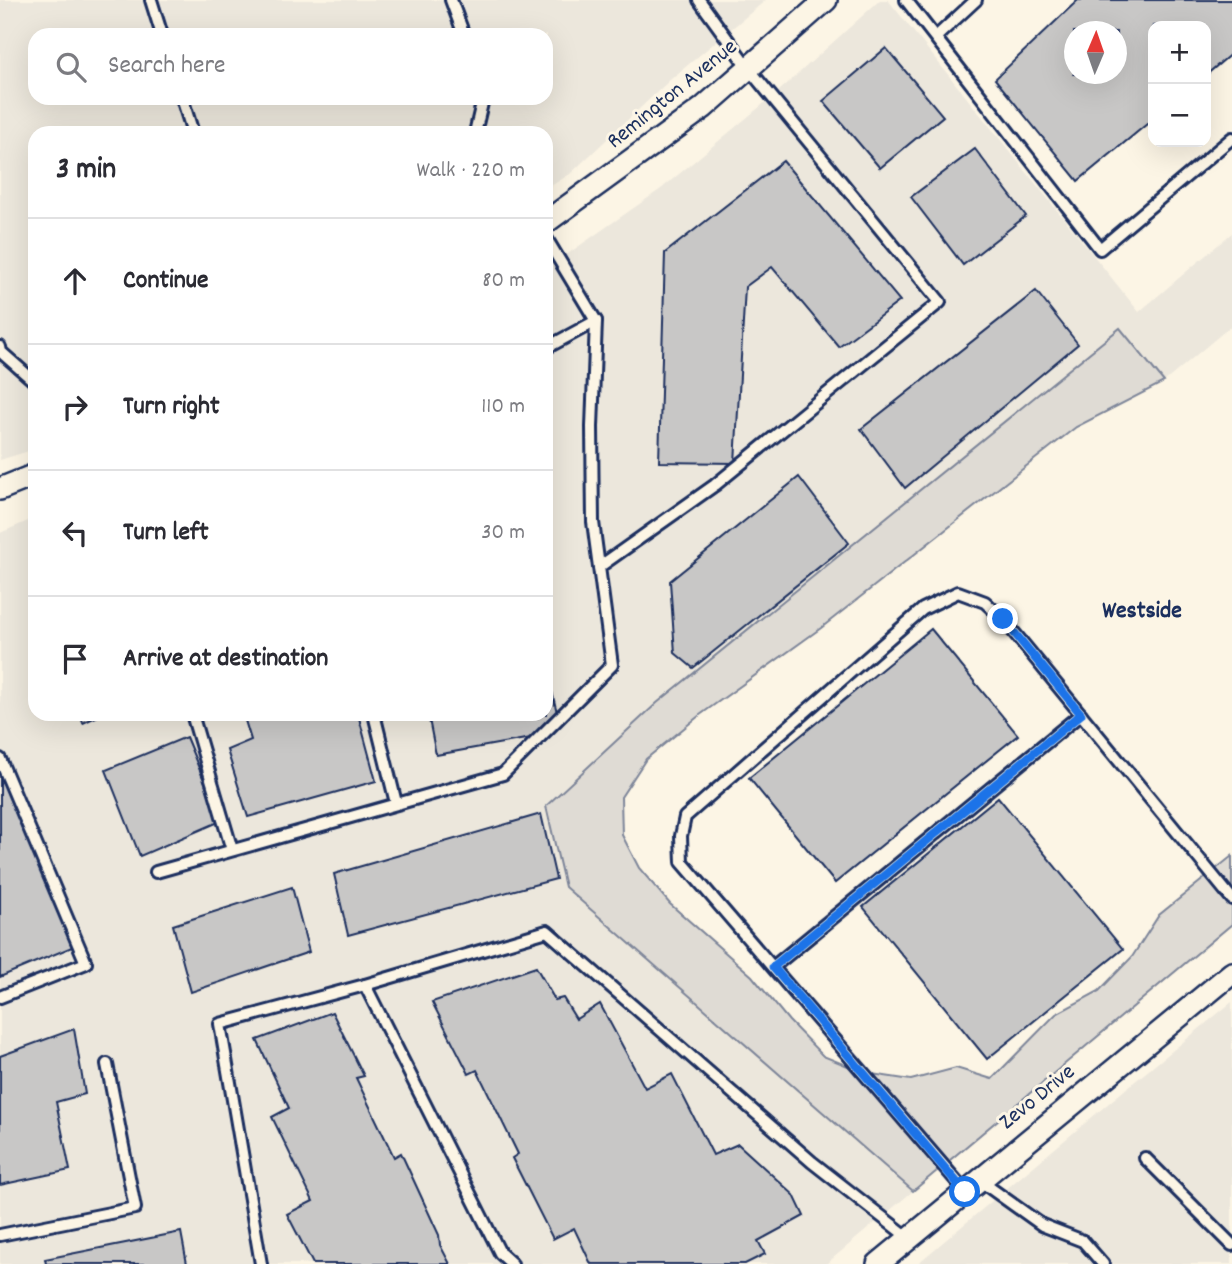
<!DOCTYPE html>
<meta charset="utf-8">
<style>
:root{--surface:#fff;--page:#f7f7f7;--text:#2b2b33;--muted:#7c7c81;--line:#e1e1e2}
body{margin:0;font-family:Dekko,sans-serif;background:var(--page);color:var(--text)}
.controls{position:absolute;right:21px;top:21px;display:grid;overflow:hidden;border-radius:14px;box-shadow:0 7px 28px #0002}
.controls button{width:63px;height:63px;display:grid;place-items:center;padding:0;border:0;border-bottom:2px solid var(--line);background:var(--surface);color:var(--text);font:35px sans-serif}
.compass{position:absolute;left:1064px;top:21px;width:63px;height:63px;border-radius:50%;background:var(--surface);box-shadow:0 7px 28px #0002;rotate:2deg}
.stop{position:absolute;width:21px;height:21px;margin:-16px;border:5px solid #1a73e8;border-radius:50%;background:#fff}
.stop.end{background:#1a73e8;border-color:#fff;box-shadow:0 2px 7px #0008}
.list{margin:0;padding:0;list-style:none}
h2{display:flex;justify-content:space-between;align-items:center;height:91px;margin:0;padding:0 28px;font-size:30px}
h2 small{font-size:23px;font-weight:400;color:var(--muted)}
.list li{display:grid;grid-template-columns:46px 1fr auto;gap:21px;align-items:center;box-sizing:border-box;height:126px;padding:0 28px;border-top:2px solid var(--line)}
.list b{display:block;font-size:26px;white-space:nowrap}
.list em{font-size:23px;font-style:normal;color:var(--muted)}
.icon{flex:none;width:38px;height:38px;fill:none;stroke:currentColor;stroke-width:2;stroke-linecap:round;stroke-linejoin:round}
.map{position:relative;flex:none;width:1232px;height:1264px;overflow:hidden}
.search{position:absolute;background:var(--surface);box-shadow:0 7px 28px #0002;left:28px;top:28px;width:525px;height:77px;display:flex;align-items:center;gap:18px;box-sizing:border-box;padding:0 24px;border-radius:21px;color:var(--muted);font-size:26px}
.panel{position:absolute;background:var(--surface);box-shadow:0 7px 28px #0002;left:28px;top:126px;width:525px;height:595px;border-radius:21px}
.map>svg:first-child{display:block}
</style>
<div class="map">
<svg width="1232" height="1264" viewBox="0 0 1232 1264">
<rect width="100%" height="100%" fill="#fcf5e5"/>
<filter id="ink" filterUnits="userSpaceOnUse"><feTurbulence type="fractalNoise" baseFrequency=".0143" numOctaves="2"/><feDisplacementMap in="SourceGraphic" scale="14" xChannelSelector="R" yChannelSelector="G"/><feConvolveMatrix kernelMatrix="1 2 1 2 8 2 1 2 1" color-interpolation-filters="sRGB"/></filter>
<g filter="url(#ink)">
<!-- built -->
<g fill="#ece7dc" fill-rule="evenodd">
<path d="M0,0H766L671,79L570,174L546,189V133H35V449L0,460ZM35,35H546V98H35Z"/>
<path d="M880,0H888L1139,312L1232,233V325L1164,382L1120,328L657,703L546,806L565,887L913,1191L826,1264H0V533L35,518V714H546V269L661,189L779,91Z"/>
<path d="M1232,1002V1264H917L1128,1087Z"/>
</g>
<!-- green -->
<path fill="#dfdbd4" stroke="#7d8599" stroke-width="2" d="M1120,328L1164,382L1076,427L821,628L700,715L646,759L621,797L622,835L639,868L670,904L752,976L789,1021L823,1056L865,1073L911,1080L956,1068L992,1079L1056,1014L1099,991L1132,957L1159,915L1232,856V924L913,1191L565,887L546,806L657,703Z"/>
<!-- building -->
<g fill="#c8c7c6" stroke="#1b2f5e" stroke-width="2" fill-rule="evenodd">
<path d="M1078,0H1232V53L1206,75V26H1153V119L1078,181L995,79ZM1074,32H1116V74H1074Z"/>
<path d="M886,48L943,116L880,168L823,101Z"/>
<path d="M975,149L1026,216L963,265L911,197Z"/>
<path d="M783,161L900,301L839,347L772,267L745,287L735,463L659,462L665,253Z"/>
<path d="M1036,291L1078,344L905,488L861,429Z"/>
<path d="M799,477L849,543L693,668L675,653L670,581Z"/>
<path d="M931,629L1018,735L835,883L749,778Z"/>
<path d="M546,666L558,717L531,738L436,755L428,714H546Z"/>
<path d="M80,714H102L83,723Z"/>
<path d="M243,714H358L376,781L248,817L227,750L251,740Z"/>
<path d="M186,737L221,821L140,856L106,770Z"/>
<path d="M0,779L16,801L72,947L0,977Z"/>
<path d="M998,797L1123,949L987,1059L863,907Z"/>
<path d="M541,814L556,879L348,935L334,874Z"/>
<path d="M292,887L309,952L191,992L173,925Z"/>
<path d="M536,967L555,1000L563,998L576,1019L600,1004L645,1088L672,1074L713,1155L738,1144L794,1195L804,1216L758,1241L765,1254L745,1264H591L574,1228L553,1239L512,1158L518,1154L477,1070L469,1074L432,1002Z"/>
<path d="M332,1012L364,1076L356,1078L394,1157L401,1153L439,1235L440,1245L450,1264H313L287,1214L313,1201L272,1117L289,1108L257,1040Z"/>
<path d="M74,1029L85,1094L56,1102L70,1170L0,1185V1056Z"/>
<path d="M181,1232L187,1264H46L45,1259Z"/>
</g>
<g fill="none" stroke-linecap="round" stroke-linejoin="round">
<defs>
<g id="lane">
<path d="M151,0L162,35"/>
<path d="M451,0L464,35"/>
<path d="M906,0L1100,249L1232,138"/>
<path d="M936,37L976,0"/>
<path d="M182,98L193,133"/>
<path d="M475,133L482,103L480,98"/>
<path d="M546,238L596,321L546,348"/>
<path d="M0,347L1,352L35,382"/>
<path d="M599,567L715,485L940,302L749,69L699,0"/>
<path d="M192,714L232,850"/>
<path d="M374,714L396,803"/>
<path d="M0,759L86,963L0,997"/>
<path d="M156,872L503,774L612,665L593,522L592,427L596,321"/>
<path d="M773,967L1081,714"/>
<path d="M365,985L547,931L812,1162L909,1238"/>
<path d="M1145,1158L1232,1245"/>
<path d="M979,1180L1042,1225L1083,1241L1103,1264"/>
<path d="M966,1192L682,862L681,836L685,817L923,609L958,592L985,602L1003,619L1232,899"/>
<path d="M0,1235L135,1208L107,1064"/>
<path d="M261,1264L220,1024L365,985L500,1253L512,1264"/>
</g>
<g id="street">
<path d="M546,222L703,108L826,0"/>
<path d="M0,489L35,475"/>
<path d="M878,1264L1232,973"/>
</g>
</defs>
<!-- lane casing -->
<use href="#lane" stroke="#1b2f5e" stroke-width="16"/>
<!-- street casing -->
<use href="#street" stroke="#1b2f5e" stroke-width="26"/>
<!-- lane -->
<use href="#lane" stroke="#fcf5e5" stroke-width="10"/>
<!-- street -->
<use href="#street" stroke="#fcf5e5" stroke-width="21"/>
</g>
</g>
<g fill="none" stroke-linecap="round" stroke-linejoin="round" filter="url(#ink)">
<!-- route -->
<path stroke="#1a73e8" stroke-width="9" d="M965,1192L773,967L1081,714L1003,619"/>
</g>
<g text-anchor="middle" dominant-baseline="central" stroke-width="6" stroke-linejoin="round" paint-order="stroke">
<!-- street labels -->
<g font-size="23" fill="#1b2f5e" stroke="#fcf5e5">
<text transform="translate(673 95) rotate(-39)">Remington Avenue</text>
<text transform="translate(1038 1098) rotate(-39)">Zevo Drive</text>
</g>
<!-- neighbourhood labels -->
<g font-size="24" font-weight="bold" fill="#1b2f5e" stroke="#fcf5e5">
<text x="1142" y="612">Westside</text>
</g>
</g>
</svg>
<div class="controls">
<button>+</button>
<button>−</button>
</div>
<svg class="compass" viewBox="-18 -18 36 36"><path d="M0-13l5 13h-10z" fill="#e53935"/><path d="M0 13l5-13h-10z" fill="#7c7c81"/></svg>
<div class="stop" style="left:965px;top:1192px"></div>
<div class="stop end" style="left:1003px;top:619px"></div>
<div class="search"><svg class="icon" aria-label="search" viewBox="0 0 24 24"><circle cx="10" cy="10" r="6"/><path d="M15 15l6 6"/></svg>Search here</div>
<section class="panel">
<h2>3 min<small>Walk · 220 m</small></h2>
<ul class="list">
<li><svg class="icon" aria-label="ahead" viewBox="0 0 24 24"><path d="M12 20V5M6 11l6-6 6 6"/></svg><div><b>Continue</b></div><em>80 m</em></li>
<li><svg class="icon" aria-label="right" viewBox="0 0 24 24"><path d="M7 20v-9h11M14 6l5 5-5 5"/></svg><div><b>Turn right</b></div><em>110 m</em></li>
<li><svg class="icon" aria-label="left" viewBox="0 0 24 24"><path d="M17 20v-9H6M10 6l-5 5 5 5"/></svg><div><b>Turn left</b></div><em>30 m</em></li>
<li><svg class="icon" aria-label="arrive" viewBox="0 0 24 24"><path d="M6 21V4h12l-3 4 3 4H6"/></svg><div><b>Arrive at destination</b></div></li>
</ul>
</section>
</div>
